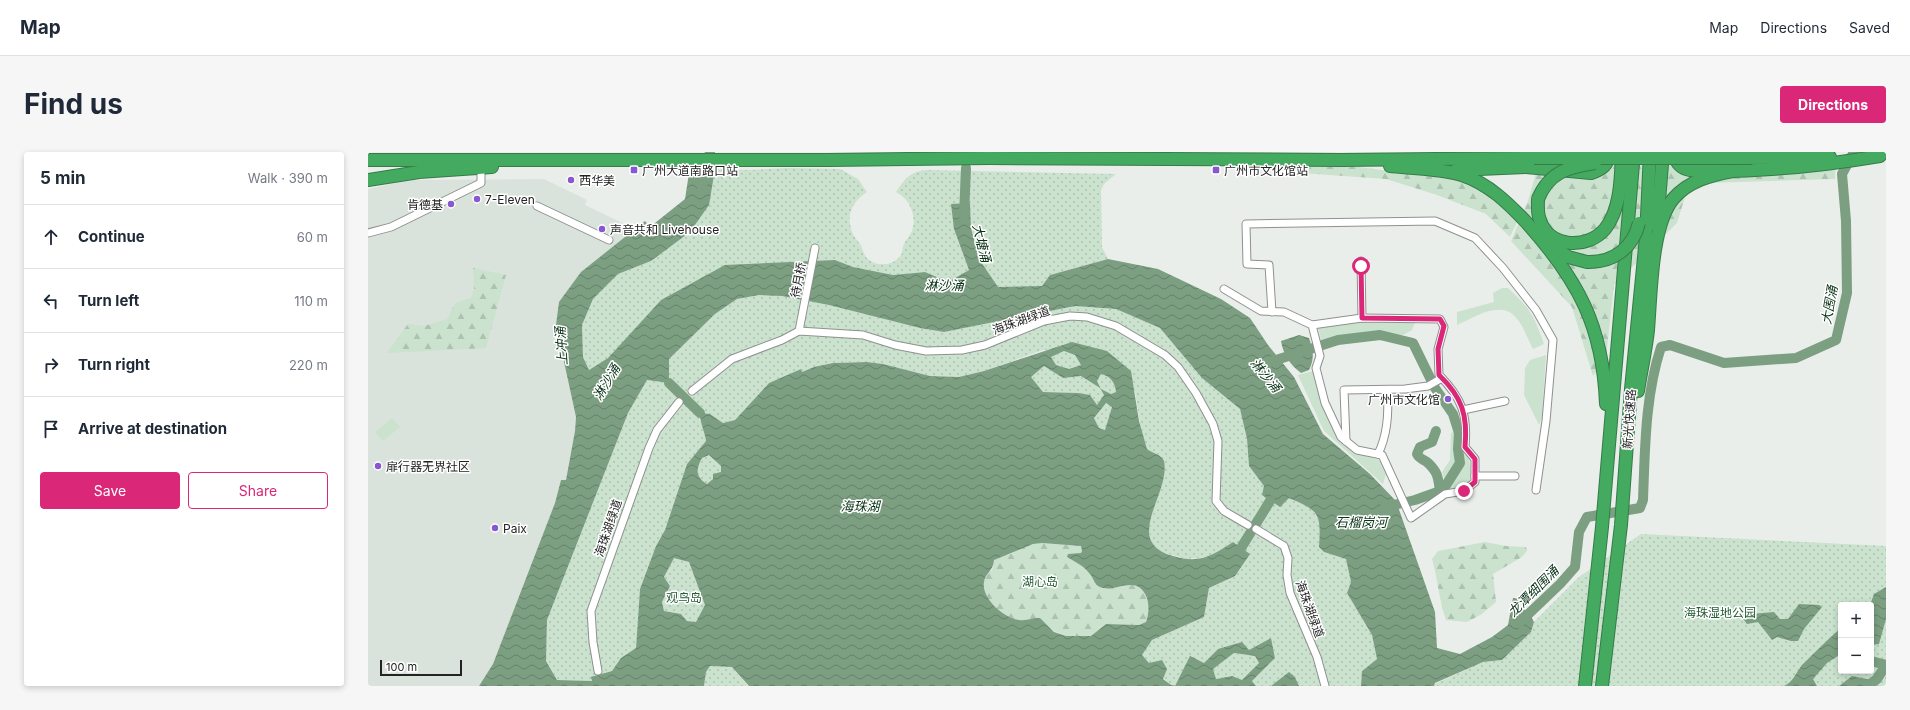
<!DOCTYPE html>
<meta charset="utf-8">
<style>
:root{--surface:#fff;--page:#f6f6f7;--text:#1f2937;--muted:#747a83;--line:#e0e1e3;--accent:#db2777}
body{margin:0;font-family:Inter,"Noto Sans SC",sans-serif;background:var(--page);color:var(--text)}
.controls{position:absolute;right:12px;bottom:12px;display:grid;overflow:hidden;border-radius:4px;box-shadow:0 2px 6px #0003}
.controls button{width:36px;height:36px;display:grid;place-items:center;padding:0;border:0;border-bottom:1px solid var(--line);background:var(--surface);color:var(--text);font:20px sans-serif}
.scale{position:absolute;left:12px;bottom:10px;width:82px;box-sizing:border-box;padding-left:4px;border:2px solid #222322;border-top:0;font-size:11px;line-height:14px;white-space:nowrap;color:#222322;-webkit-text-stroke:3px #fff;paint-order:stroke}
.stop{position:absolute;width:12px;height:12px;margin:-9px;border:3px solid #db2777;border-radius:50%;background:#fff}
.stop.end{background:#db2777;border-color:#fff;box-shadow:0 1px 4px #0008}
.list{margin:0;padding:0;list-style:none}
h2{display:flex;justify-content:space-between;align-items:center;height:52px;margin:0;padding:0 16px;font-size:17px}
h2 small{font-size:13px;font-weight:400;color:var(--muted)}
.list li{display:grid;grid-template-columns:26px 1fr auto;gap:12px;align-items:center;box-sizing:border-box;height:64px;padding:0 16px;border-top:1px solid var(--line)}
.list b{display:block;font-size:15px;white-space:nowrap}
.list em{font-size:13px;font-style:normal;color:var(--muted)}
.actions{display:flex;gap:8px;padding:12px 16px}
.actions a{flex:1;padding:9px 0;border:1px solid var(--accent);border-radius:4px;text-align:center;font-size:14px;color:var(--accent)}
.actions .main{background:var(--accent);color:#fff}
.icon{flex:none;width:22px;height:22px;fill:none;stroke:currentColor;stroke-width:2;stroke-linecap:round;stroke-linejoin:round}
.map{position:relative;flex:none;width:1518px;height:534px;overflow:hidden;border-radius:4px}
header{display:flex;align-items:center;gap:24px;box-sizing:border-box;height:56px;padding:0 20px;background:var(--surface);border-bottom:1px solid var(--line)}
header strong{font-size:19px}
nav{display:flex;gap:22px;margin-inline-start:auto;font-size:14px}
.intro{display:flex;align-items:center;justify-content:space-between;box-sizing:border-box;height:96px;padding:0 24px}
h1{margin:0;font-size:28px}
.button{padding:10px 18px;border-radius:4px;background:var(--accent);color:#fff;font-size:14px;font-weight:700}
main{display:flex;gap:24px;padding:0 24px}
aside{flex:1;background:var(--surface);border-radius:4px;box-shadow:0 2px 6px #0003}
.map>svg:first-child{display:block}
</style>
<header>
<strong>Map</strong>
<nav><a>Map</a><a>Directions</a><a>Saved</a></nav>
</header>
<div class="intro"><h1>Find us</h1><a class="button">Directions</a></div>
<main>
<aside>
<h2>5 min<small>Walk · 390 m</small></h2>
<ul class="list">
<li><svg class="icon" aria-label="ahead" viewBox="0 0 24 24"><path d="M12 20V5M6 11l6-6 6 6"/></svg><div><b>Continue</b></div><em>60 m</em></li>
<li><svg class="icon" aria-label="left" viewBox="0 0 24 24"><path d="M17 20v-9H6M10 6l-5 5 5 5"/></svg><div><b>Turn left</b></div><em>110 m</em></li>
<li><svg class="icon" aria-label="right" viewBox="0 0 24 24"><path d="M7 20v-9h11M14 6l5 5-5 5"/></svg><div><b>Turn right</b></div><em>220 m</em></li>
<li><svg class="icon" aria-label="arrive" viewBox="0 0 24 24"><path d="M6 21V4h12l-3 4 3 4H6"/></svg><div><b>Arrive at destination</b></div></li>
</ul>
<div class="actions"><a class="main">Save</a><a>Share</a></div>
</aside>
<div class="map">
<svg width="1518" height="534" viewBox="0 0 1518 534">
<defs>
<pattern id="forest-firs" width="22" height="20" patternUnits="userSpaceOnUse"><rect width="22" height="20" fill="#cae2ce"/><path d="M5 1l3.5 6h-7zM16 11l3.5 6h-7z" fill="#adc2b1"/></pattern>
<pattern id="park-dots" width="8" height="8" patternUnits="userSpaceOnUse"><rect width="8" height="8" fill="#cae2ce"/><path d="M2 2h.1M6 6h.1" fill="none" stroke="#adc2b1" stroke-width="1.8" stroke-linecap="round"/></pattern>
<pattern id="water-waves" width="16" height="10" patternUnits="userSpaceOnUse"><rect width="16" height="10" fill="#7c9f82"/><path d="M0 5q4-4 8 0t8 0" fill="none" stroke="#65816a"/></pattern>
</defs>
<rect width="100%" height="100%" fill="#eaeeeb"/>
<!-- built -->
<path fill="#d9e3db" d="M176,27L219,48L217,53L267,77L213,120L188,173L208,265L207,279L198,328H193L187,351L125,512L111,534H0V37L42,28Z"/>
<!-- green -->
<g fill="#cae2ce">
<path d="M1134,136H1140C1163,157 1166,164 1176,192L1165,197C1160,188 1156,175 1149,167C1134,146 1105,166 1089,173V160L1126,150L1125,141Z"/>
<path d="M992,168L1047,170L1044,178L1035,183L1000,182L953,188L950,175Z"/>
<path d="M1178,203L1174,265L1171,273L1156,243L1157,216L1162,208Z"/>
<path d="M945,219L948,229L983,297L992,302L1011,308L1018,322L1015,332L956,279L930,223Z"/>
<path d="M24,266L32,275L15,289L7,280Z"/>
<path d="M1094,276V299L1101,306L1104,329L1094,337H1080L1074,320L1082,308L1083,281Z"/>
</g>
<!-- forest -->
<g fill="url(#forest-firs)">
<path d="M1174,0H1468L1467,27L1339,31L1318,42L1309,71L1246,133L1238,206L1225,224L1204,155L1143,89L1160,49Z"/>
<path d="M932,14L991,15L1089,28L1115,34L1151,66L1142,85L1118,62L1069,43L1018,27L933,21Z"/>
<path d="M105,116L138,123L118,196L19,201L40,172L56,174L79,167L87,151L103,146L106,138Z"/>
<path d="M1117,390L1138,394L1158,395L1159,399L1154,405L1125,422L1128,450L1114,462L1099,470L1078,468C1071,448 1070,428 1064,407L1070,399Z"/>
<path d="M674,391L713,394L714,399L713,401L699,405C708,410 715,413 721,421C726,426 726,433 732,435C747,442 769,420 779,446C781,453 781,462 778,470L771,473L738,472L723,484H698L686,479L670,466C663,468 656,470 649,468C634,465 611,444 616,428C617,423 621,421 624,418C626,415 624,409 627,407C631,403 640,403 645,401C654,396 663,391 674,391Z"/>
</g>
<!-- park -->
<g fill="url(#park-dots)" fill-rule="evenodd">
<path d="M419,16L472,17L490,27L499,40C487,48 478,60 483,76C484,83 488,86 492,92C495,97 495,103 500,107C509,115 526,114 533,103C535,100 534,95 536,92C538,87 542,84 544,79C549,64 542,47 528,40C537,27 542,19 559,18L748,22L736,32L733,38L734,95L740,107L682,123L674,134L630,135L611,107L603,76L602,51L586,77L601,118L580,130L557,120L525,123L485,115L467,108L293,148L240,206L221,218L215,205L214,173L225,147L250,122L283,109L295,100L345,29L347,17L381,18Z"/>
<path d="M391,143L413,144L461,153L552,176L576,180L707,154L748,157L792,176L834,226L872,257L879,287L881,314L896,334L943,355L953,372L951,395L956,400L978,407L983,430L979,441L1004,483L1009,507L994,519L993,534H931L927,525L903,534H888L884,529L907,506L903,486L881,498L850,497L836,511L811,526L807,534H803L774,503L784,488L836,465L841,436L867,424L865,390L841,405L818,407L793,400L784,393L780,374L796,324L779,297L773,278L767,239L739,199L675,198L616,219L591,225L562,224L515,212L499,210L465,211L446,215L434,220L433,217L401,231L367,268L355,271L342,262L331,267L335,273L338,289L319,312L297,378L288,394L272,437L268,496L253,507L244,519L224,525L225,529L189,528L178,509L179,468L260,261L279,228L301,231V207L347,162L369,147Z"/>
<path d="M696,199L707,203L713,213L701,217L688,213L682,205Z"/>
<path d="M676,214L695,226L713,224L732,236L736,243L729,254L710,241L675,240L663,225Z"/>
<path d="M733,222C742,224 747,230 748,240L743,242L733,237L729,229Z"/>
<path d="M737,251L744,255L737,278L731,276L726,266Z"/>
<path d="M341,303L353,314V320L339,332C327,325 328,317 334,306Z"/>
<path d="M1273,382L1518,394V534H1066L1067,532L1115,510L1134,508L1163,480L1166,470L1211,425ZM1473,453H1503V519H1473Z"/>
<path d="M306,405L321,410L338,453L328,470L319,469L313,462L296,459L294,450L302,434L296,425Z"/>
<path d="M866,501L887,504L892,510L874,529L864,524L848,527L845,517Z"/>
<path d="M342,514L364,515L380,534H336L338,520Z"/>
</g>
<!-- water -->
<g fill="url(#water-waves)" fill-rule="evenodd">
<path d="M321,21L346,23L341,53L322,80L283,109L250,122L225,147L214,173L215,205L221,218L240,206L293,148L357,113L467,108L485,115L525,123L557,120L580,130L601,118L586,77L583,52L602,51L603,76L611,107L630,135L674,134L682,123L740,107L790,117L853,147L882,166L900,193L926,225L955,282L1002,322L1028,349L1067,460L1069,496L1092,502L1124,485L1140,473L1145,446L1151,447L1152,456L1160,459L1166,470L1163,480L1134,508L1115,510L1067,531L1066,534H993L994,519L1009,507L1004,483L979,441L983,430L978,407L956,400L951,395C953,362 952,359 921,346L912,355L894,343L896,334L881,314L879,287L872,257L834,226L792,176L748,157L707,154L576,180L552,176L461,153L414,144L391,143L369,147L347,162L301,207V231L279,228L260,261L179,468L178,509L189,528L224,529L223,525L244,519L253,506L268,496L272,437L288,394L297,378L319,312L338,289C337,280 331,268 332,261L342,262L355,271L367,268L401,231L433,217L434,220L446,215L465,211L499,210L515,212L562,224L591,225L616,219L704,190L739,199L763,219L771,269L779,297C784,301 794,303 796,309C803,342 753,389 805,404C832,412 843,404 865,390L882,402L867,424L841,436L836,465L784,488L774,503L781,511L794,508L799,517L795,527L803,533L807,534L822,504L836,511L850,497L874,490L881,498L903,486L907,506L884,529L888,534H381L364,515L342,514L338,520L336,534H111L125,512L187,351L193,328H198L207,279L208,265L188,173L191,150L213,120L277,69L282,75L317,47ZM696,199L707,203L713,213L701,217L688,213L683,205ZM676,214L695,226L713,224L732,236L736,243L729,253L722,243L710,241L675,240L663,225ZM733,222C742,224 747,230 748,240L743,242L733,237L729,229ZM738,251L744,255L737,278L731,276L726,266ZM341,303L353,314V320L345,322V327L339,332C327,325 328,317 334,306ZM674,391L713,394L714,399L713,401L700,402L699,405C707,410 715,413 721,421C726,426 726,433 732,435C747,442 769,420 779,446C781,453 781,462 778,470L771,473L738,472L723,484H698L686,480L672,466C665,466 659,469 651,468C636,466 613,446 616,430C617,421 625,420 626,408L665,392ZM306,406L321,410L337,453L328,470L319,469L313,462L296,459L294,450L302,434L296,425ZM866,501L887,504L891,511L874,528L864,524L848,527L845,517Z"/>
<path d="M931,183L941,186C945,198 947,206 941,218L933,221C922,213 915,202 913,189Z"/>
<path d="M1518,435V467L1511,492L1503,493L1502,453L1506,442Z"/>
<path d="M1431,452L1451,453L1454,455L1436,477L1430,489H1423L1409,485L1404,488L1390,470L1379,472L1372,463L1406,460L1412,467H1420Z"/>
<path d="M1473,476V502L1459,511L1445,527L1449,534H1416C1425,530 1428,521 1434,513C1447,500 1459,488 1473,476Z"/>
<path d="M921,520L927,525L931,534H903Z"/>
<path d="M1484,524L1504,528L1507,533L1506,534H1471Z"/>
</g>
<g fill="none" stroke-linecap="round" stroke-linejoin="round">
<!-- river -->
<g stroke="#7c9f82" stroke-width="10">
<path d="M334,35L342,0"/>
<path d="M596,64L598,16"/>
<path d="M899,211L970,188L1012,183L1045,191L1067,236L1085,262L1091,281L1090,297L1092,311L1075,338L1047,348L1017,355"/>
<path d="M301,231L332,261"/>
<path d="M1068,279L1064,290L1052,295L1049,302C1051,307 1055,307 1059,310C1070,320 1070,325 1072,339"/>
<path d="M873,396L902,349"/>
<path d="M1151,471L1192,432L1207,415L1211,380L1219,365L1272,356L1275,348C1277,297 1277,244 1293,195L1302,193L1356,211L1428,206L1468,188L1479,141L1478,69L1474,22L1486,0"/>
<path d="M1503,509L1518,513"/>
<path d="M1500,534L1509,527L1518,513"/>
</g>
<defs>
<g id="street">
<path d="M169,54L241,88"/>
<path d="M0,81L23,75L113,31V16"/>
<path d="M993,109L994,166"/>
<path d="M856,137L893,159L916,160L944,173L994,166L1072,167L1076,175L1070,197L1071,223C1094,246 1100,263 1097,295L1107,307V330L1096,339L1077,342L1043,366L1014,303L989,298L973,285L957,251L948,216L952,204L944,173"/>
<path d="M904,160L901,113L879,112L878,72L1067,69L1107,86L1135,116L1168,158L1185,188L1178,269L1168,338"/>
<path d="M431,179L447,96"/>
<path d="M324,239L364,207L414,188L431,179L495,183L527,193L558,199L594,198L617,193L676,169L702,164L719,165L748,174L797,203L810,215L828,241L845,272L850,289L848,349L856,359L880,373"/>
<path d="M1095,258L1137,249"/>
<path d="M978,289L976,238L1037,237L1060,234L1074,226"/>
<path d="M1010,302C1020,282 1021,260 1019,238"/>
<path d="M1107,324H1147"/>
<path d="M888,377L916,394L920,406L919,423L922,441L949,505L957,534"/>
<path d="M230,519L225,490L223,459L281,296L289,278L311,250"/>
</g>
<g id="highway">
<path d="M1305,0C1307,6 1309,12 1314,15C1323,21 1338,18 1348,19C1403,19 1458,13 1512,4"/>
<path d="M1384,6L1462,5"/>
<path d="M0,8H460L621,6L973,8L1166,6"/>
<path d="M1022,14C1042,16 1076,17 1094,23C1121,32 1140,51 1159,71C1210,128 1235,174 1238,252"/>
<path d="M1088,18L1158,15L1223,21C1235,17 1240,13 1242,0"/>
<path d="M0,28L51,20L124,15"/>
<path d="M1170,47C1170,54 1169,61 1172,68C1181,96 1219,98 1237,77C1253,57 1253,25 1254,0"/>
<path d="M1289,74L1295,0"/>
<path d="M1183,93L1200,105L1219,110"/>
<path d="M1270,239C1273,219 1278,198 1280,178C1283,143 1283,74 1305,47C1320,29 1343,23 1365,19"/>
<path d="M1217,534L1234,375L1266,0"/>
<path d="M1234,534L1253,373L1263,237L1278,85L1282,0"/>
</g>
</defs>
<!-- street casing -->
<use href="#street" stroke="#8e918e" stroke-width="9"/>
<!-- highway casing -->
<use href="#highway" stroke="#377b4a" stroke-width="14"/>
<!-- street -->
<use href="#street" stroke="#fff" stroke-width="7"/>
<!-- highway -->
<use href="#highway" stroke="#43aa5f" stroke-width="12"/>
<defs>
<g id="highway-bridge">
<path d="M1166,6H1384"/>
<path d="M1170,47C1181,20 1200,15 1227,11"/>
<path d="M1219,110C1245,111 1265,96 1271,71"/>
</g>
</defs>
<!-- highway-bridge casing -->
<use href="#highway-bridge" stroke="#377b4a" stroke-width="14" stroke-linecap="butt"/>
<!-- highway-bridge -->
<use href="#highway-bridge" stroke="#43aa5f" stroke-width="12"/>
</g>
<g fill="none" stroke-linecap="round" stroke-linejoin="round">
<!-- route -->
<path stroke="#db2777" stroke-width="5" d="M993,114L994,166L1072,167L1076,174L1070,197L1071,223C1094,245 1100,263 1097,295L1107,307V330L1096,339"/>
</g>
<!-- markers -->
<g fill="#8958d1" stroke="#fff" stroke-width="1.5">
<rect x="262" y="14" width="8" height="8" rx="2"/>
<rect x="844" y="14" width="8" height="8" rx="2"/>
<circle cx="203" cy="28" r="4"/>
<circle cx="109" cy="47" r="4"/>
<circle cx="83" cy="52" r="4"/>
<circle cx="234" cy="77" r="4"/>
<circle cx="1080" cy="247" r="4"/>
<circle cx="10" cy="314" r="4"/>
<circle cx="127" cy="376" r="4"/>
</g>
<g text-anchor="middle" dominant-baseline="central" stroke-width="3" stroke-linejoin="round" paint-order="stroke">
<!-- poi labels -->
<g font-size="12" fill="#222322" stroke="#fff" text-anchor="start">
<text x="274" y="18">广州大道南路口站</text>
<text x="856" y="18">广州市文化馆站</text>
<text x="211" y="28">西华美</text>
<text x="117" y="47">7-Eleven</text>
<text x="75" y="52" text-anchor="end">肯德基</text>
<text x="242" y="77">声音共和 Livehouse</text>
<text x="1072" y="247" text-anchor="end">广州市文化馆</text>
<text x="18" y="314">扉行器无界社区</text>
<text x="135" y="376">Paix</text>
</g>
<!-- street labels -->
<g font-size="12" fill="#222322" stroke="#fff">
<text transform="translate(430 128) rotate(-79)">待月桥</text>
<text transform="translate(653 168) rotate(-20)">海珠湖绿道</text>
<text transform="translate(1261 267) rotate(-86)">新光快速路</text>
<text transform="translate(240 376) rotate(-71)">海珠湖绿道</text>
<text transform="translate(942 457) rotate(70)">海珠湖绿道</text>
</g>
<!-- park labels -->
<g font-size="12" fill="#255b33" stroke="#fff">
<text x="672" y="429">湖心岛</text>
<text x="316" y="445">观鸟岛</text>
<text x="1352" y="460">海珠湿地公园</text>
</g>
<!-- water labels -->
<g font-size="13" font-style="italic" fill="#083315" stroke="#fff">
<text transform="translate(614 91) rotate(76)">大塘涌</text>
<text transform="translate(576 133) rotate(1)">淋沙涌</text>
<text transform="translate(1461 153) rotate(-80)">大围涌</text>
<text transform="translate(193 194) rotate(-94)">上冲涌</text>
<text transform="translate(898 223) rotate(51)">淋沙涌</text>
<text transform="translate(238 230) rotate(-59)">淋沙涌</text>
<text x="492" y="354">海珠湖</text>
<text x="993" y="370">石榴岗河</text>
<text transform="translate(1165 439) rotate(-45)">龙潭细围涌</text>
</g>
</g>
</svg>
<div class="controls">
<button>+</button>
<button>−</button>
</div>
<div class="scale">100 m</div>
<div class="stop" style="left:993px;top:114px"></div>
<div class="stop end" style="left:1096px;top:339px"></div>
</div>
</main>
